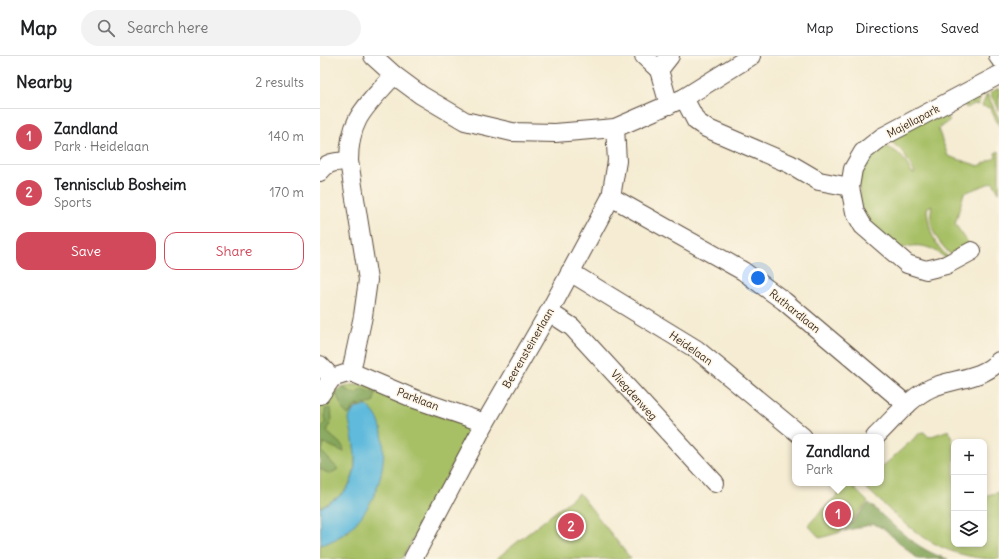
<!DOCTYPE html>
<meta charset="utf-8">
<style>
:root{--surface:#fff;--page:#f2f2f2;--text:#202124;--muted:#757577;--line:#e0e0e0;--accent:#d1495b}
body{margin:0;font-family:Delius,sans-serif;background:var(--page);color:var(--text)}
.controls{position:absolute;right:12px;bottom:12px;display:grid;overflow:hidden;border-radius:8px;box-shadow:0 2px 6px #0003}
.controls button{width:36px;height:36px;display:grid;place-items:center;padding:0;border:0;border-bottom:1px solid var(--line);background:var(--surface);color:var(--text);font:20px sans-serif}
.you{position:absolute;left:438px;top:222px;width:14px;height:14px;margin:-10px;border:3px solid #fff;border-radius:50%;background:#1a73e8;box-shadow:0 0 0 6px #1a73e833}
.badge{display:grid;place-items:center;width:26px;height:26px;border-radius:50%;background:var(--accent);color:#fff;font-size:13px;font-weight:700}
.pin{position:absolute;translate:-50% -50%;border:2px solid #fff;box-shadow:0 1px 4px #0006}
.popup{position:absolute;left:472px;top:378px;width:92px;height:52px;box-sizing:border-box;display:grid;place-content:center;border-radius:8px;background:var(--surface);filter:drop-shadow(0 1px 3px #0005);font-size:13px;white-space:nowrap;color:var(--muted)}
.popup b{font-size:15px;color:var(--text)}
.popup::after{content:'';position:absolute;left:50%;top:100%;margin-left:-8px;border:8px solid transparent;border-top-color:var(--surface)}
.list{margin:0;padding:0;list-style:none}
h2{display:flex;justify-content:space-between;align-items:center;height:52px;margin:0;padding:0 16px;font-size:17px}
h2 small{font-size:13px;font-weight:400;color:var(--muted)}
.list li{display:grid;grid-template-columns:26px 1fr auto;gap:12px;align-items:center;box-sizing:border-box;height:56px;padding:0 16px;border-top:1px solid var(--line)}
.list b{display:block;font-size:15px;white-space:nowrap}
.list p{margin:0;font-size:13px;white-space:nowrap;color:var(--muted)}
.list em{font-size:13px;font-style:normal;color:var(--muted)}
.actions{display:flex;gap:8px;padding:12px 16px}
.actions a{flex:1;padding:9px 0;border:1px solid var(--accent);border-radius:12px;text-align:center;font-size:14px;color:var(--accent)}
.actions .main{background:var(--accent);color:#fff}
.icon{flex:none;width:22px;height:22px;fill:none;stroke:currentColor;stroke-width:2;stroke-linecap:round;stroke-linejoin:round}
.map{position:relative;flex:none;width:679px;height:503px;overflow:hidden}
header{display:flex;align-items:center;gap:24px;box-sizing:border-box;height:56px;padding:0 20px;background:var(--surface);border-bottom:1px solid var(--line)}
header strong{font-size:19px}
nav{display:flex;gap:22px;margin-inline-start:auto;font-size:14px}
.search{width:280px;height:36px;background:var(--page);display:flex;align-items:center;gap:10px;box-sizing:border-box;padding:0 14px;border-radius:22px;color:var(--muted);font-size:15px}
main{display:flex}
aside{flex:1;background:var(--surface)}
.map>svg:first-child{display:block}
</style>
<header>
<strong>Map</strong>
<div class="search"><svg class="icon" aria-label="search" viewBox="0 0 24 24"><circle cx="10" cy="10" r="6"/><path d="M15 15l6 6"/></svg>Search here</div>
<nav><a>Map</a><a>Directions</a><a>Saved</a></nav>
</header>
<main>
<aside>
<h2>Nearby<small>2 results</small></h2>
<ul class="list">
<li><span class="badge">1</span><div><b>Zandland</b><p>Park · Heidelaan</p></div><em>140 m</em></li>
<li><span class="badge">2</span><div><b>Tennisclub Bosheim</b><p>Sports</p></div><em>170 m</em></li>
</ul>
<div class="actions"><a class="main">Save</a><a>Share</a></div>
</aside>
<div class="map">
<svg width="679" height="503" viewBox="0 0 679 503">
<rect width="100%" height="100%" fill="#fcf5e5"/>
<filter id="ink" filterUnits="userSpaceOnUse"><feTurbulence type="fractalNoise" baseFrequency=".025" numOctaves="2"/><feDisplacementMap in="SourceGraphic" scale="8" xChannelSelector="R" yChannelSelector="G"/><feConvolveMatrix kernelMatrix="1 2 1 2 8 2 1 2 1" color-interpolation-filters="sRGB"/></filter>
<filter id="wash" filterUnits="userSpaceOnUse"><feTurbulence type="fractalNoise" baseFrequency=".012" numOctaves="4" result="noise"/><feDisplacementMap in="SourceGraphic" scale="16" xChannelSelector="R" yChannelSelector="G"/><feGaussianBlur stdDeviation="0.9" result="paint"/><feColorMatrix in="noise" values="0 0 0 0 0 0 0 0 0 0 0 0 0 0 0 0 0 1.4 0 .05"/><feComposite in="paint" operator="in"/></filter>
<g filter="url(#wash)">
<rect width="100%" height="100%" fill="#f5ecd3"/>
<!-- green -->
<g fill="#a7c066" stroke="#717542">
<path d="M679,32V55L670,37Z"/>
<path d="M664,33L658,49L654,48L646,52L642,43Z"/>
<path d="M667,38L679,63V70L670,52L662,50Z"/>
<path d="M622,54L630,64L618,73L628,100L659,110L676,101L675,97L679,95V137L673,126L644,137L635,168L652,192L633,201C617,185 607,172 612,149L607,152C609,176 613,187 630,203L628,204C610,189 599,186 576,194L542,159L537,117L560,89C579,94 583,101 592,117H595L582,95L568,83Z"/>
<path d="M30,329H47L95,353L140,366L146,372L147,377L127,420L82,503H0V489L29,475L47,350L37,351L31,356C33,381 43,417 23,437C17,443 7,447 0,452V350L13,336Z"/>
<path d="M629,374L634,390V488H664V440L679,436V503C615,503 585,468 543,429L544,427H561V412L600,377L604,376L609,381Z"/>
<path d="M529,427L548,446L521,476L500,482L488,469Z"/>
<path d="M259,437L311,503H176Z"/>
</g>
<!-- forest -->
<g fill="#85a65b" stroke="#60683c">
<path d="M22,331L35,338L42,333L56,337L53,347L35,350L28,359L23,354L16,337Z"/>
<path d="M11,352L12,363L7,376L23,390L24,396L4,387L2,396L18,413L10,418L0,413V372L5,367V353Z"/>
<path d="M549,447C572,468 597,495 628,503H598L564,473L554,468L524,475Z"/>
</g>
<!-- water -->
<path fill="#5ebadc" stroke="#4c727d" d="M47,350C59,359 61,370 63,384C68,426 43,477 1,489L0,452C7,447 17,443 23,437C43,417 33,387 29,363C32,353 37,351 47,350Z"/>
</g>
<g filter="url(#ink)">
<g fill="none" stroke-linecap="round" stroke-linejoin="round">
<defs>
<g id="minor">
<path d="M53,0L74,19L101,39L145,65L192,76L235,77L295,72L364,42L431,0"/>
<path d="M324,0L339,14"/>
<path d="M678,0L679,2"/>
<path d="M339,14L349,49"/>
<path d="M339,14L350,0"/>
<path d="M364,42L376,65L386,72L470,108L499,125L530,131"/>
<path d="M0,116C7,105 17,106 29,105"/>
<path d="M291,141L423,215L464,245L587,349"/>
<path d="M652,195L626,209L606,214L587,208L543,170L535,156L530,131L533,113L543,96L562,81L679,19"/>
<path d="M250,216L376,293L483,381"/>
<path d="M229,256L252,271L395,427"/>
<path d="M0,309L12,322"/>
<path d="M31,316L43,260L48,224L29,105C29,61 47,50 74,19"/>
<path d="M31,316L95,343L165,367"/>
<path d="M0,339L12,322L31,316"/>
<path d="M555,381C572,365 589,342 611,332C634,322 661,324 679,305"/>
<path d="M93,503L165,367L229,256L291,141L297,105L295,72"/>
</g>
</defs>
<!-- minor casing -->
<use href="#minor" stroke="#574739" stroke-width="20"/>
<!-- minor -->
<use href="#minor" stroke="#fff" stroke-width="18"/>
</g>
</g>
<g text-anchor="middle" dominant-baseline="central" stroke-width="3" stroke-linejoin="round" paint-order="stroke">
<!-- street labels -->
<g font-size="11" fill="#3b2a1e" stroke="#fcf5e5">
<text transform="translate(593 65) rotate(-28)">Majellapark</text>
<text transform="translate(475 255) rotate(39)">Ruthardlaan</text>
<text transform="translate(208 292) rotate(-60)">Beerensteinerlaan</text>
<text transform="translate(371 292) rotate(35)">Heidelaan</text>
<text transform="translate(314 339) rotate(48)">Vliegdenweg</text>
<text transform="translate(98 343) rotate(21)">Parklaan</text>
</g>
</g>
</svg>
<div class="controls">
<button>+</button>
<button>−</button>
<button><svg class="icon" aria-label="layers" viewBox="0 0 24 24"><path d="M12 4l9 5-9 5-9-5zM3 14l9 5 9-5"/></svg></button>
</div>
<div class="you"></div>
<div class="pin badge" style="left:518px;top:458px">1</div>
<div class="popup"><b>Zandland</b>Park</div>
<div class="pin badge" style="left:251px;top:470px">2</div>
</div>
</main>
